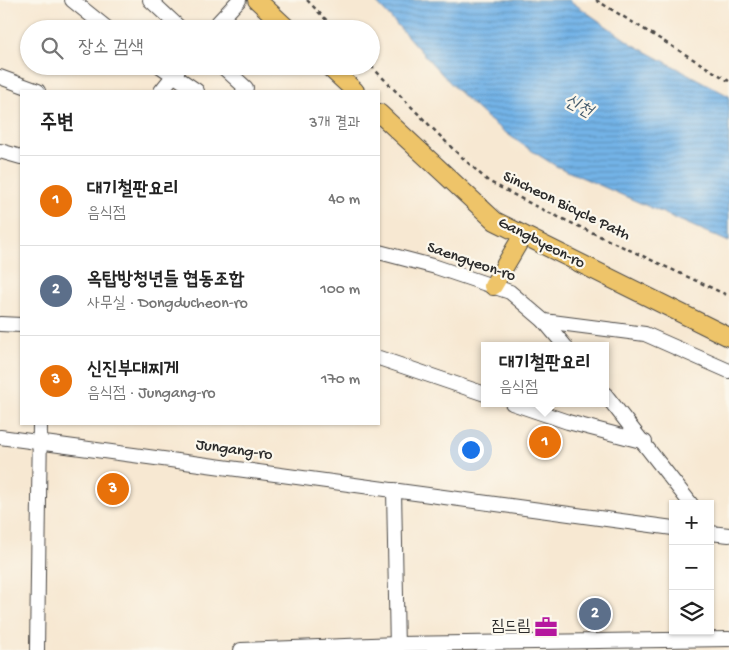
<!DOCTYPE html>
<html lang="ko">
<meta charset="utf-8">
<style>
:root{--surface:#fff;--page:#f2f2f2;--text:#222;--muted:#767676;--line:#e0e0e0;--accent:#b5179e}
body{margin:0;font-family:"Gochi Hand","Poor Story",sans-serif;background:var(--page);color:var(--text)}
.controls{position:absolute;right:15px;bottom:15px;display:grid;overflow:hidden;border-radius:0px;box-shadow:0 1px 4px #0004}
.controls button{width:45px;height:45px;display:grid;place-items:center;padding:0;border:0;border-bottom:1px solid var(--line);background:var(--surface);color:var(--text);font:25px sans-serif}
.you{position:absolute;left:470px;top:449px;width:18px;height:18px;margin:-12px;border:4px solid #fff;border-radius:50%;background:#1a73e8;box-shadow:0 0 0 8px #1a73e833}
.badge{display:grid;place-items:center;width:32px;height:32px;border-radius:50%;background:var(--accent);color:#fff;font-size:16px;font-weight:700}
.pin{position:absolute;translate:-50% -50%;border:2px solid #fff;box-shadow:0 1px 5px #0006}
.popup{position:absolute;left:481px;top:342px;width:128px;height:65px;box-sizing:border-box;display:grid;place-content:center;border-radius:0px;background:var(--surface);filter:drop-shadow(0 1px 4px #0005);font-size:16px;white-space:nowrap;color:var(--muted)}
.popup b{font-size:19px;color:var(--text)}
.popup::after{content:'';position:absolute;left:50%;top:100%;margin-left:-10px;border:10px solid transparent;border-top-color:var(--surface)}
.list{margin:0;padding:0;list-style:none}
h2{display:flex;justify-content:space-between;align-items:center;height:65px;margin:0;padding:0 20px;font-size:21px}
h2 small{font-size:16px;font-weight:400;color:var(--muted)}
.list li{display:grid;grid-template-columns:32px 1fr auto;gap:15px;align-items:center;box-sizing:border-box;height:90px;padding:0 20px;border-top:1px solid var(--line)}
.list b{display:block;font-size:19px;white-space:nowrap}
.list p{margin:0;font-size:16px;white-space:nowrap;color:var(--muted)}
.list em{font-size:16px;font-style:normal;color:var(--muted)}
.icon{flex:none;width:28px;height:28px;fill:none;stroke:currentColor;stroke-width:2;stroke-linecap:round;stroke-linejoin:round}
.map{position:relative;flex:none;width:729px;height:650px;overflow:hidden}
.search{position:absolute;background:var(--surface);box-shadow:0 1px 4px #0004;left:20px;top:20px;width:360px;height:55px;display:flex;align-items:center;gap:12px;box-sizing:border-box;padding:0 18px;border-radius:28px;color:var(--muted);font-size:19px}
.panel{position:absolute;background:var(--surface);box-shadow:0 1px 4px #0004;left:20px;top:90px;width:360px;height:335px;border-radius:0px}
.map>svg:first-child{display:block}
</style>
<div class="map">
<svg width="729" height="650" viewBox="0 0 729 650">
<defs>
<pattern id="water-rules" width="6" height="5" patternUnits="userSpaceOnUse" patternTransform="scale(1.25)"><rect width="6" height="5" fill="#73b3e7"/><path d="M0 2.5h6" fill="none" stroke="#5f92bb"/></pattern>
</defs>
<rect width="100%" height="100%" fill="#fbf7ec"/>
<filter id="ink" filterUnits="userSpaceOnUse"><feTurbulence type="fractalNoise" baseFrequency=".02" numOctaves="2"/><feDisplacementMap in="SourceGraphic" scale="10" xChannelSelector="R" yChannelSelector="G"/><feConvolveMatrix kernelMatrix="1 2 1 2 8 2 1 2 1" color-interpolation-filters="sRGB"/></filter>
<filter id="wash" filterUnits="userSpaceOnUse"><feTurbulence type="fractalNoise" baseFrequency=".0096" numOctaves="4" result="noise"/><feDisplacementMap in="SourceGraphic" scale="20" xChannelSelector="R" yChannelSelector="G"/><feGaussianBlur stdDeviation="1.12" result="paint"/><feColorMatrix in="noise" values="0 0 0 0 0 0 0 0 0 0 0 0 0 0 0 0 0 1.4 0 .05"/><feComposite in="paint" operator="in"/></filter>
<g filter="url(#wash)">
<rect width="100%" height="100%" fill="#f7e8d2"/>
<!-- water -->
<path fill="url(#water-rules)" stroke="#4f6f89" d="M374,0H569L632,44L729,96V242L556,166C532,151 508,136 486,117C446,82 411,39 374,0Z"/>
</g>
<g filter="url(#ink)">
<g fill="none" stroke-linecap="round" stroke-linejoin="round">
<defs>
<g id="minor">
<path d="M72,0L108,29"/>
<path d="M150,0L181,29"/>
<path d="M212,29L239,0"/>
<path d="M160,66L197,91"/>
<path d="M222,66L246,88L243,91"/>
<path d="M0,77L38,91"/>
<path d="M161,91L181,66"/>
<path d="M0,151L21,157"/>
<path d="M379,252L436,267L510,292L544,321L565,346"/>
<path d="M544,321L645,334L729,371"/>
<path d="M0,324L21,325"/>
<path d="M379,358L485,394"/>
<path d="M605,394L691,504"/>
<path d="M512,403L568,422L645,442"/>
<path d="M0,437L673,528"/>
<path d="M394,490L397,650"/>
<path d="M710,533L729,535"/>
<path d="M37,650L40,424"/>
<path d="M241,650L397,644L729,639"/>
</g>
<g id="major">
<path d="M257,0L288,29"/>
<path d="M328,66L355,91"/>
<path d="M379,113L495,221L729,337"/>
<path d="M493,286L523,235"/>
</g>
</defs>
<!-- minor casing -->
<use href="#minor" stroke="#4a4744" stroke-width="16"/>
<!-- major casing -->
<use href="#major" stroke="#4a4744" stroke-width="20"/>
<!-- path -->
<g stroke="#4a4744" stroke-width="2.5" stroke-dasharray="4 4" stroke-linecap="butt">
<path d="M307,0L335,29"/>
<path d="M596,0L729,81"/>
<path d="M371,66L453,149L488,181L539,208L729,296"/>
</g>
<!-- minor -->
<use href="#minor" stroke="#fff" stroke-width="14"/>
<!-- major -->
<use href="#major" stroke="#eec469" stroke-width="18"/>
</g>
</g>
<!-- icons -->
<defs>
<symbol id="office-bare" viewBox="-9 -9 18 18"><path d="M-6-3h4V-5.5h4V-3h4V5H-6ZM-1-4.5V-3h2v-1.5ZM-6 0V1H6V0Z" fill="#b5179e" stroke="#fbf7ec" stroke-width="2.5" paint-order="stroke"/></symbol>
</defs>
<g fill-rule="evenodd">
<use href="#office-bare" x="530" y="611" width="32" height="32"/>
</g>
<g text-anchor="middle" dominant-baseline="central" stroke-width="4.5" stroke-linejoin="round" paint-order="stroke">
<!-- street labels -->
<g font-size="16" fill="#2b2b2b" stroke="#fbf7ec">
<text transform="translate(566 207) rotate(26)">Sincheon Bicycle Path</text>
<text transform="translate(541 244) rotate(27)">Gangbyeon-ro</text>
<text transform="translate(471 263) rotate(19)">Saengyeon-ro</text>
<text transform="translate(234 451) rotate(8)">Jungang-ro</text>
</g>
<!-- poi labels -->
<g font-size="16" fill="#2b2b2b" stroke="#fbf7ec" text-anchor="end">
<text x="530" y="627">짐드림</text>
</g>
<!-- water labels -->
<g font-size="18" font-style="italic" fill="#445b6d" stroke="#fbf7ec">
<text transform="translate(578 107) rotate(29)">신천</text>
</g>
</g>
</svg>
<div class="controls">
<button>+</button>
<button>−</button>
<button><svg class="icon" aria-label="layers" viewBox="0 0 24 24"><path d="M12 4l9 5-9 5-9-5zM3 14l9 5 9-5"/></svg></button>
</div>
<div class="you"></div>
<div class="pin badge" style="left:545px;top:442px;background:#e8710a">1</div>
<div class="popup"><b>대기철판요리</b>음식점</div>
<div class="pin badge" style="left:595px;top:614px;background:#5c6f8a">2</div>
<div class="pin badge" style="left:113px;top:489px;background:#e8710a">3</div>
<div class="search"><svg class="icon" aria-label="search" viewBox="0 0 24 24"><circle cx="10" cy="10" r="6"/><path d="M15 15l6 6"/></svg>장소 검색</div>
<section class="panel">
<h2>주변<small>3개 결과</small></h2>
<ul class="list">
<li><span class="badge" style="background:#e8710a">1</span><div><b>대기철판요리</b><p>음식점</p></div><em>40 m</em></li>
<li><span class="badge" style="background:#5c6f8a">2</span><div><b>옥탑방청년들 협동조합</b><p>사무실 · Dongducheon-ro</p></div><em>100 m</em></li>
<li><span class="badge" style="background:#e8710a">3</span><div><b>신진부대찌게</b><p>음식점 · Jungang-ro</p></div><em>170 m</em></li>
</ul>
</section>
</div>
